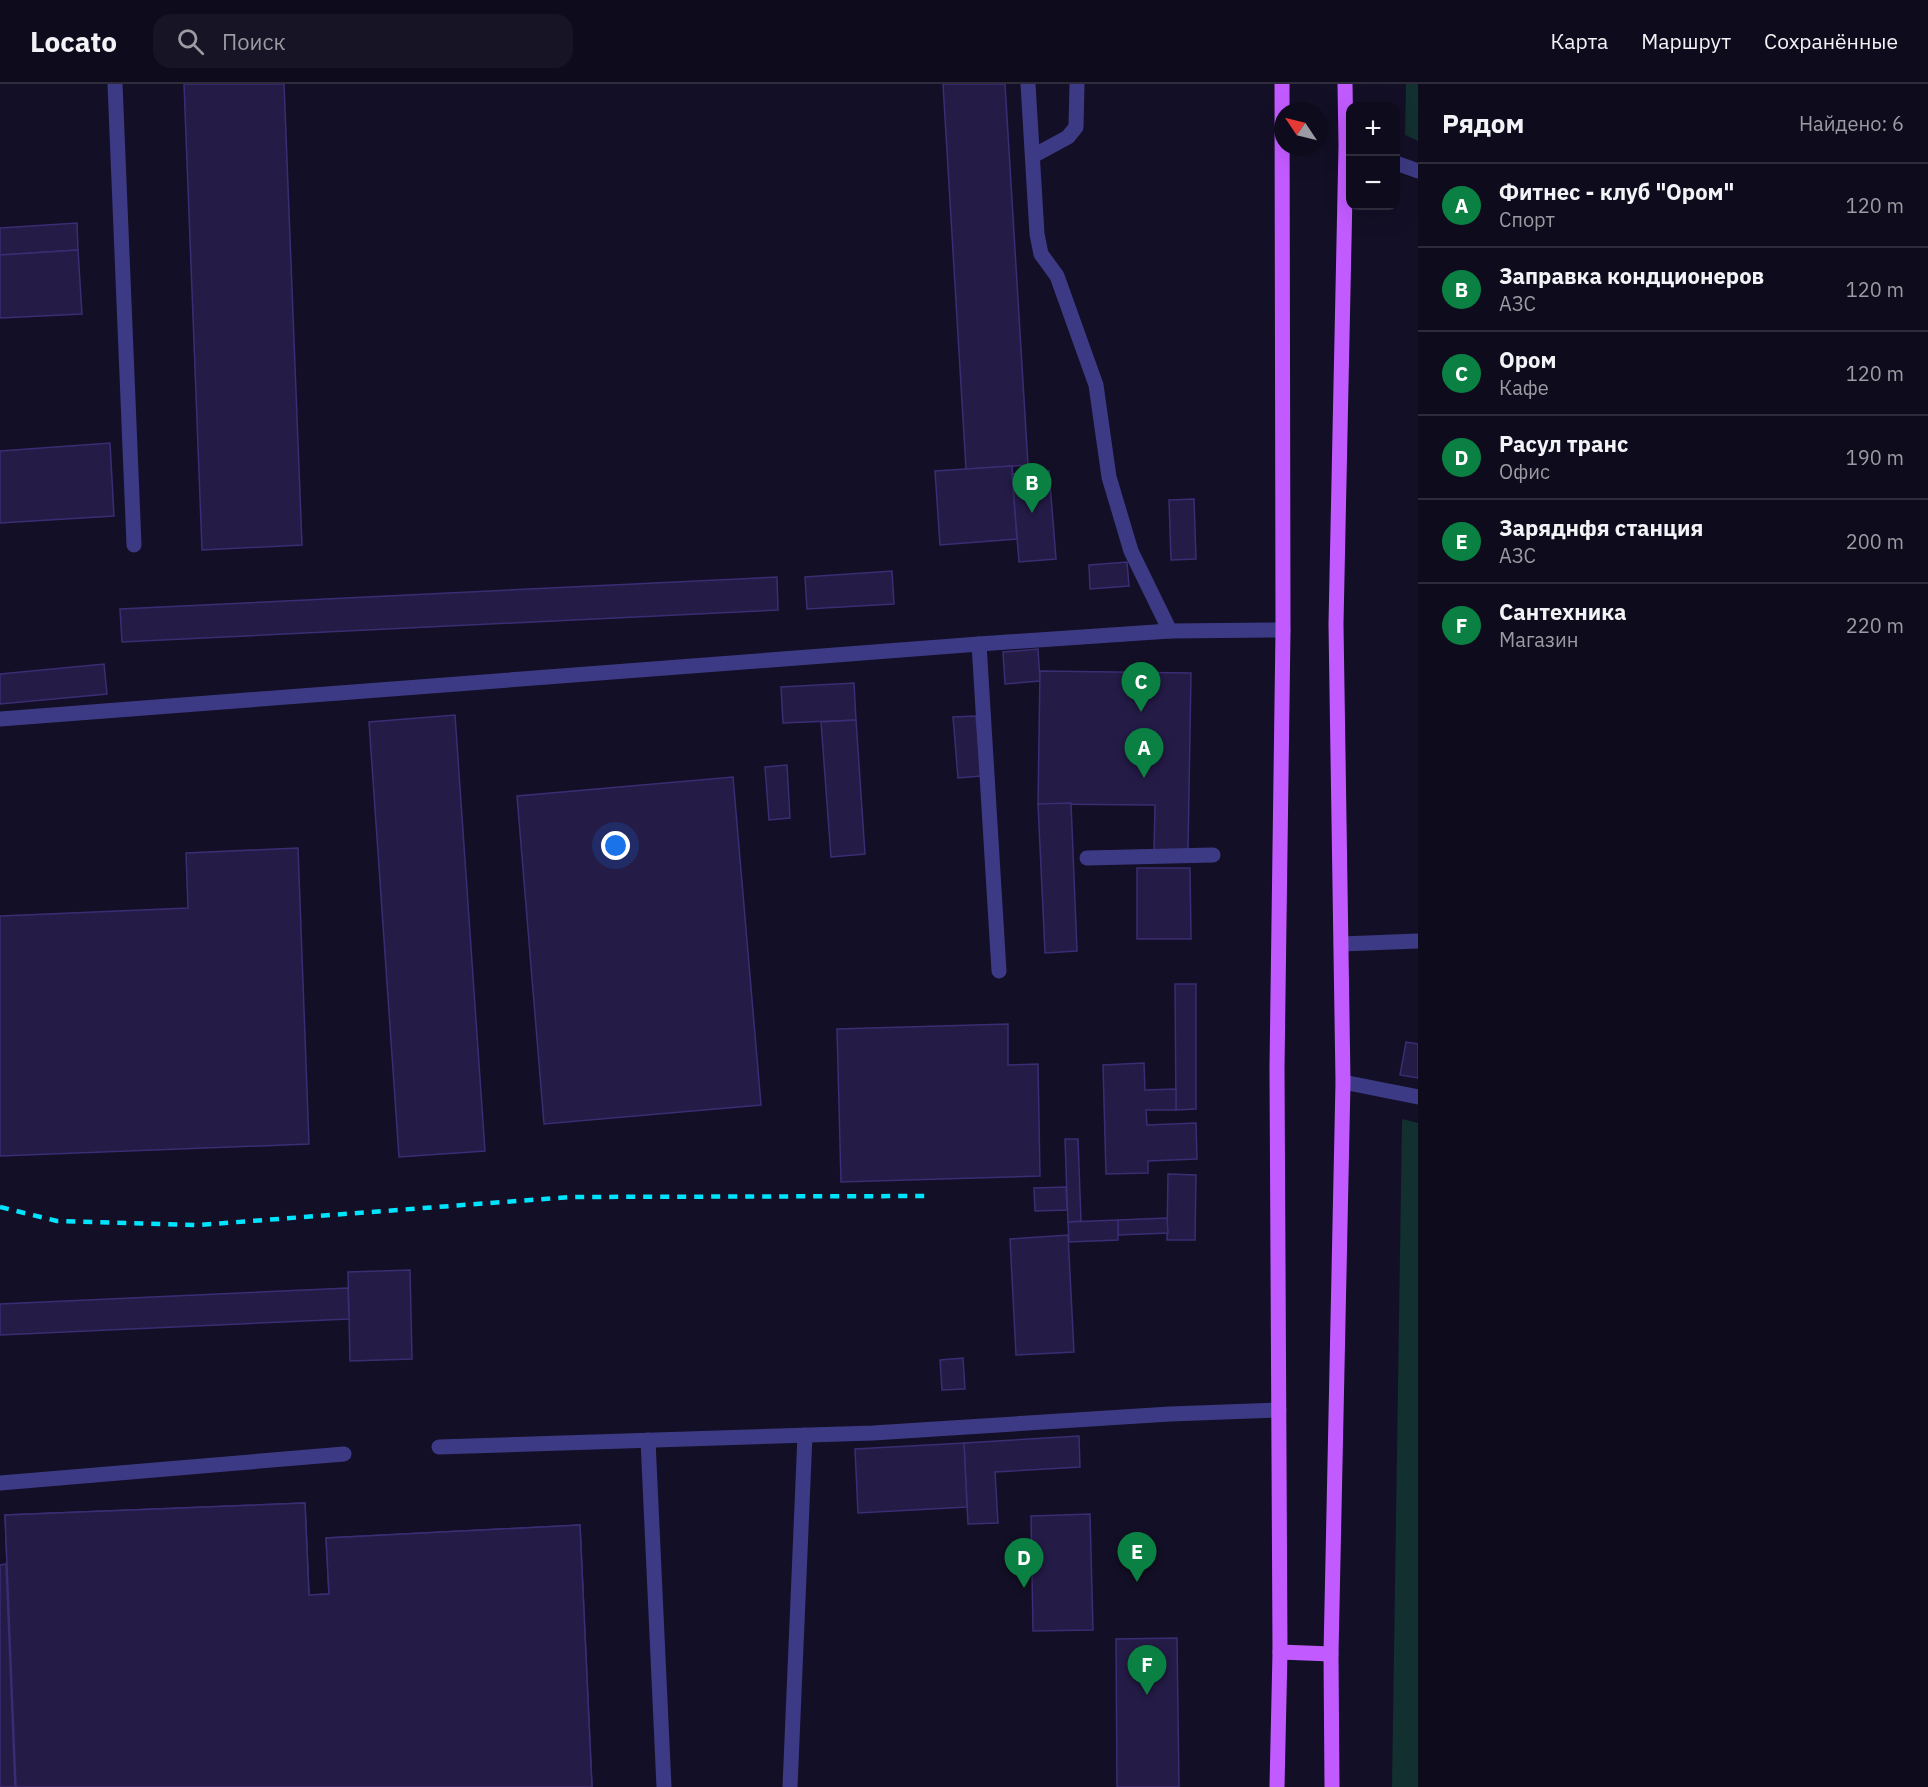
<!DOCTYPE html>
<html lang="ru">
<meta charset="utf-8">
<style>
:root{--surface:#0e0b1c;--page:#171425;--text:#f1f3f6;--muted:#9b9ba3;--line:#2e2b3b;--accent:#0b8043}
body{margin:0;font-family:"IBM Plex Sans",sans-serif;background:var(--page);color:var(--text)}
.controls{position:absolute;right:18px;top:18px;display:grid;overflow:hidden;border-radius:12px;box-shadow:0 6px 24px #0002}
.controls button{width:54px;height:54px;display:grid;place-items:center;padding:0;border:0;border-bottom:2px solid var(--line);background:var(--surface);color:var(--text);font:30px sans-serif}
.compass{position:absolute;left:1274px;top:18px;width:54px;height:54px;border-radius:50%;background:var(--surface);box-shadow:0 6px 24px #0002;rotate:305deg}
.you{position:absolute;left:616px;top:762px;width:21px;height:21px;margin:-15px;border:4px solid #fff;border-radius:50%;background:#1a73e8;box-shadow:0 0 0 9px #1a73e833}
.badge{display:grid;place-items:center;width:39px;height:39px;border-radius:50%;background:var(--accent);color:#fff;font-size:20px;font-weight:700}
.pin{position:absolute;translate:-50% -50px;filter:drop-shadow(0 2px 3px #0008)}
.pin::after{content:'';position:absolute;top:32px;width:21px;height:18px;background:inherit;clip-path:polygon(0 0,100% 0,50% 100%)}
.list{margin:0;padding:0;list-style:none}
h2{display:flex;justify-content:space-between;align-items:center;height:78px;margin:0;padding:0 24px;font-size:26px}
h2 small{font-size:20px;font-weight:400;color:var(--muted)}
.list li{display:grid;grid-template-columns:39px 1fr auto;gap:18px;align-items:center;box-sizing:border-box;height:84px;padding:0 24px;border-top:2px solid var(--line)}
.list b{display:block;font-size:22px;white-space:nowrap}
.list p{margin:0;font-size:20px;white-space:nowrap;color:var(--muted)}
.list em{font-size:20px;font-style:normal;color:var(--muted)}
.icon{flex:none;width:33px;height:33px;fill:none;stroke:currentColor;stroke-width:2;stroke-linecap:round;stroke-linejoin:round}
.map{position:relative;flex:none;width:1418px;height:1703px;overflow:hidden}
header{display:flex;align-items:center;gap:36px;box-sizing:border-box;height:84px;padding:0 30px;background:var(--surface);border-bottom:2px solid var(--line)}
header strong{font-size:28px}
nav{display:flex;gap:33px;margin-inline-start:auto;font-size:21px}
.search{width:420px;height:54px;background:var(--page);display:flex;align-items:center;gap:15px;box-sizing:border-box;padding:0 21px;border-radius:18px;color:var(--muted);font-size:22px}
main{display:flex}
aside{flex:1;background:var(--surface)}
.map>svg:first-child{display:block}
</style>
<header>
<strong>Locato</strong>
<div class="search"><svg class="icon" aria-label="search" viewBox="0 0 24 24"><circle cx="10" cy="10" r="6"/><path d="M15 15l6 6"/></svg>Поиск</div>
<nav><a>Карта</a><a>Маршрут</a><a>Сохранённые</a></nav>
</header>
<main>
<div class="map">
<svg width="1418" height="1703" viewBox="0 0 1418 1703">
<rect width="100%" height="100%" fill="#130f26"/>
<!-- green -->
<g fill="#12302f">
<path d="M1406,0H1418V57L1405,51Z"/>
<path d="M1402,1035L1418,1039V1703H1392Z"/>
</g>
<!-- building -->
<g fill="#241b47" stroke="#3b2d73" stroke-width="1.5">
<path d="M184,0H284L302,461L202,466Z"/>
<path d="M943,0H1005L1028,381L966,385Z"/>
<path d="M77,139L78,166L0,171V144Z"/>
<path d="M78,166L82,230L0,234V171Z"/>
<path d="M110,359L114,432L0,439V367Z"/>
<path d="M1012,382L1017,455L940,461L935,387Z"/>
<path d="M1049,387L1056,475L1019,478L1012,390Z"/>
<path d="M1194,415L1196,475L1171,476L1169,416Z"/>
<path d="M1127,478L1129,502L1090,505L1089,481Z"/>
<path d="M892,487L894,520L807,525L805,493Z"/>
<path d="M777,493L778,526L122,558L120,525Z"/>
<path d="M1038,565L1040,597L1005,600L1003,568Z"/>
<path d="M104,580L107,610L0,620V590Z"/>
<path d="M1040,587L1191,589L1188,766H1154L1155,721L1038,720Z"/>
<path d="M854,599L856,636L783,639L781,603Z"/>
<path d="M455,631L485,1067L399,1073L369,638Z"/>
<path d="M976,632L981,692L958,694L953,633Z"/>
<path d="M856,636L865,770L831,773L821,638Z"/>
<path d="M787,681L790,734L769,736L765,683Z"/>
<path d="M733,693L761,1021L544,1040L517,712Z"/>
<path d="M1071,719L1077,867L1045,869L1038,720Z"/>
<path d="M298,764L309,1060L0,1072V832L188,824L186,769Z"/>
<path d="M1137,784H1190L1191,855H1137Z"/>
<path d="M1175,900H1196V1025L1176,1026Z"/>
<path d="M1008,940V981L1038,980L1040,1092L841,1098L837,945Z"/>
<path d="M1406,958L1418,960V994L1400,991Z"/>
<path d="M1144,979L1145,1006L1176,1005V1026H1146L1147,1041L1196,1039L1197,1075L1148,1077V1089L1106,1090L1103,981Z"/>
<path d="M1065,1055H1078L1081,1137L1068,1138Z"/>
<path d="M1168,1090L1196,1091L1195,1156H1167Z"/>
<path d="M1066,1103L1067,1126L1035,1127L1034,1104Z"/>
<path d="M1167,1134L1168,1149L1118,1151V1136Z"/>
<path d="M1118,1136V1156L1069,1158L1068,1138Z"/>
<path d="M1068,1151L1074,1268L1016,1271L1010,1155Z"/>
<path d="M410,1186L412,1275L350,1277L348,1188Z"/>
<path d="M348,1204L349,1235L0,1251V1220Z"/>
<path d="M963,1274L965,1305L942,1306L940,1276Z"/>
<path d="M1079,1352L1080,1383L995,1388L998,1439L968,1440L964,1359Z"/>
<path d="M964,1359L967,1423L858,1429L855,1365Z"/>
<path d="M305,1419L309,1511L329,1510L326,1454L580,1441L592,1703H16L5,1431Z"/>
<path d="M305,1419L309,1511L329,1510L326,1454L580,1441L592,1703H16L5,1431Z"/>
<path d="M1090,1430L1093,1546L1033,1547L1031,1432Z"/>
<path d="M6,1480L15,1703H0V1481Z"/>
<path d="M1177,1554L1179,1703H1117L1116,1555Z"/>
</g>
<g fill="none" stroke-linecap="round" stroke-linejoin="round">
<!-- lane -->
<g stroke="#3d3a85" stroke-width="15">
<path d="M115,0L134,461"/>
<path d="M1028,0L1037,150L1041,170L1057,192L1096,301L1109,393L1131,467L1170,547"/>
<path d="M1033,72L1068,53L1076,43L1077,0"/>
<path d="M979,560L999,887"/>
<path d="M0,635L979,560L1170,547L1283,546"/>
<path d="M1087,774L1213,771"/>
<path d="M1341,860L1418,857"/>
<path d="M648,1356L664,1703"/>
<path d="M439,1363L873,1349L1170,1330L1279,1326"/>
<path d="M0,1399L344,1370"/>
<path d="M790,1703L805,1351"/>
</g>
<!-- street -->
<g stroke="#3d3a85" stroke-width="15">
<path d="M1396,79L1418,87"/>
<path d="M1343,998L1418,1013"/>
</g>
<!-- primary -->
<g stroke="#c25bff" stroke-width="15">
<path d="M1280,1568L1331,1570"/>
<path d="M1277,1703L1280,1568L1277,984L1283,546L1282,0"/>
<path d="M1332,1703L1331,1570L1343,998L1336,540L1346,62L1345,0"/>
</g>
<!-- rail -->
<path stroke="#00e5ff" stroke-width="4.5" stroke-dasharray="9 8" stroke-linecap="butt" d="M0,1123L57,1137L198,1141L570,1113L930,1112"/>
</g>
</svg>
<div class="controls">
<button>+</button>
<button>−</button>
</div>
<svg class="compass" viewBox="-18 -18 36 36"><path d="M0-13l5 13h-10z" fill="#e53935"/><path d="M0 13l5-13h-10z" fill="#9b9ba3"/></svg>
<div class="you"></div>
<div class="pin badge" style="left:1144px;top:694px">A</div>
<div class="pin badge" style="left:1032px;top:429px">B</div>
<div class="pin badge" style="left:1141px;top:628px">C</div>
<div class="pin badge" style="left:1024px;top:1504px">D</div>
<div class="pin badge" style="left:1137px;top:1498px">E</div>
<div class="pin badge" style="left:1147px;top:1611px">F</div>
</div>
<aside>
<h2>Рядом<small>Найдено: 6</small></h2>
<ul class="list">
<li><span class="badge">A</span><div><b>Фитнес - клуб &quot;Ором&quot;</b><p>Спорт</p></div><em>120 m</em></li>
<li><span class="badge">B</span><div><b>Заправка кондционеров</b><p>АЗС</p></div><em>120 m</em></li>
<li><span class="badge">C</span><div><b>Ором</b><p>Кафе</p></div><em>120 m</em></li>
<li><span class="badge">D</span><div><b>Расул транс</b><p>Офис</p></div><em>190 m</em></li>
<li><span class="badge">E</span><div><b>Заряднфя станция</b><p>АЗС</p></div><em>200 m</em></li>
<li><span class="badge">F</span><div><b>Сантехника</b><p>Магазин</p></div><em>220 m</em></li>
</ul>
</aside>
</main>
